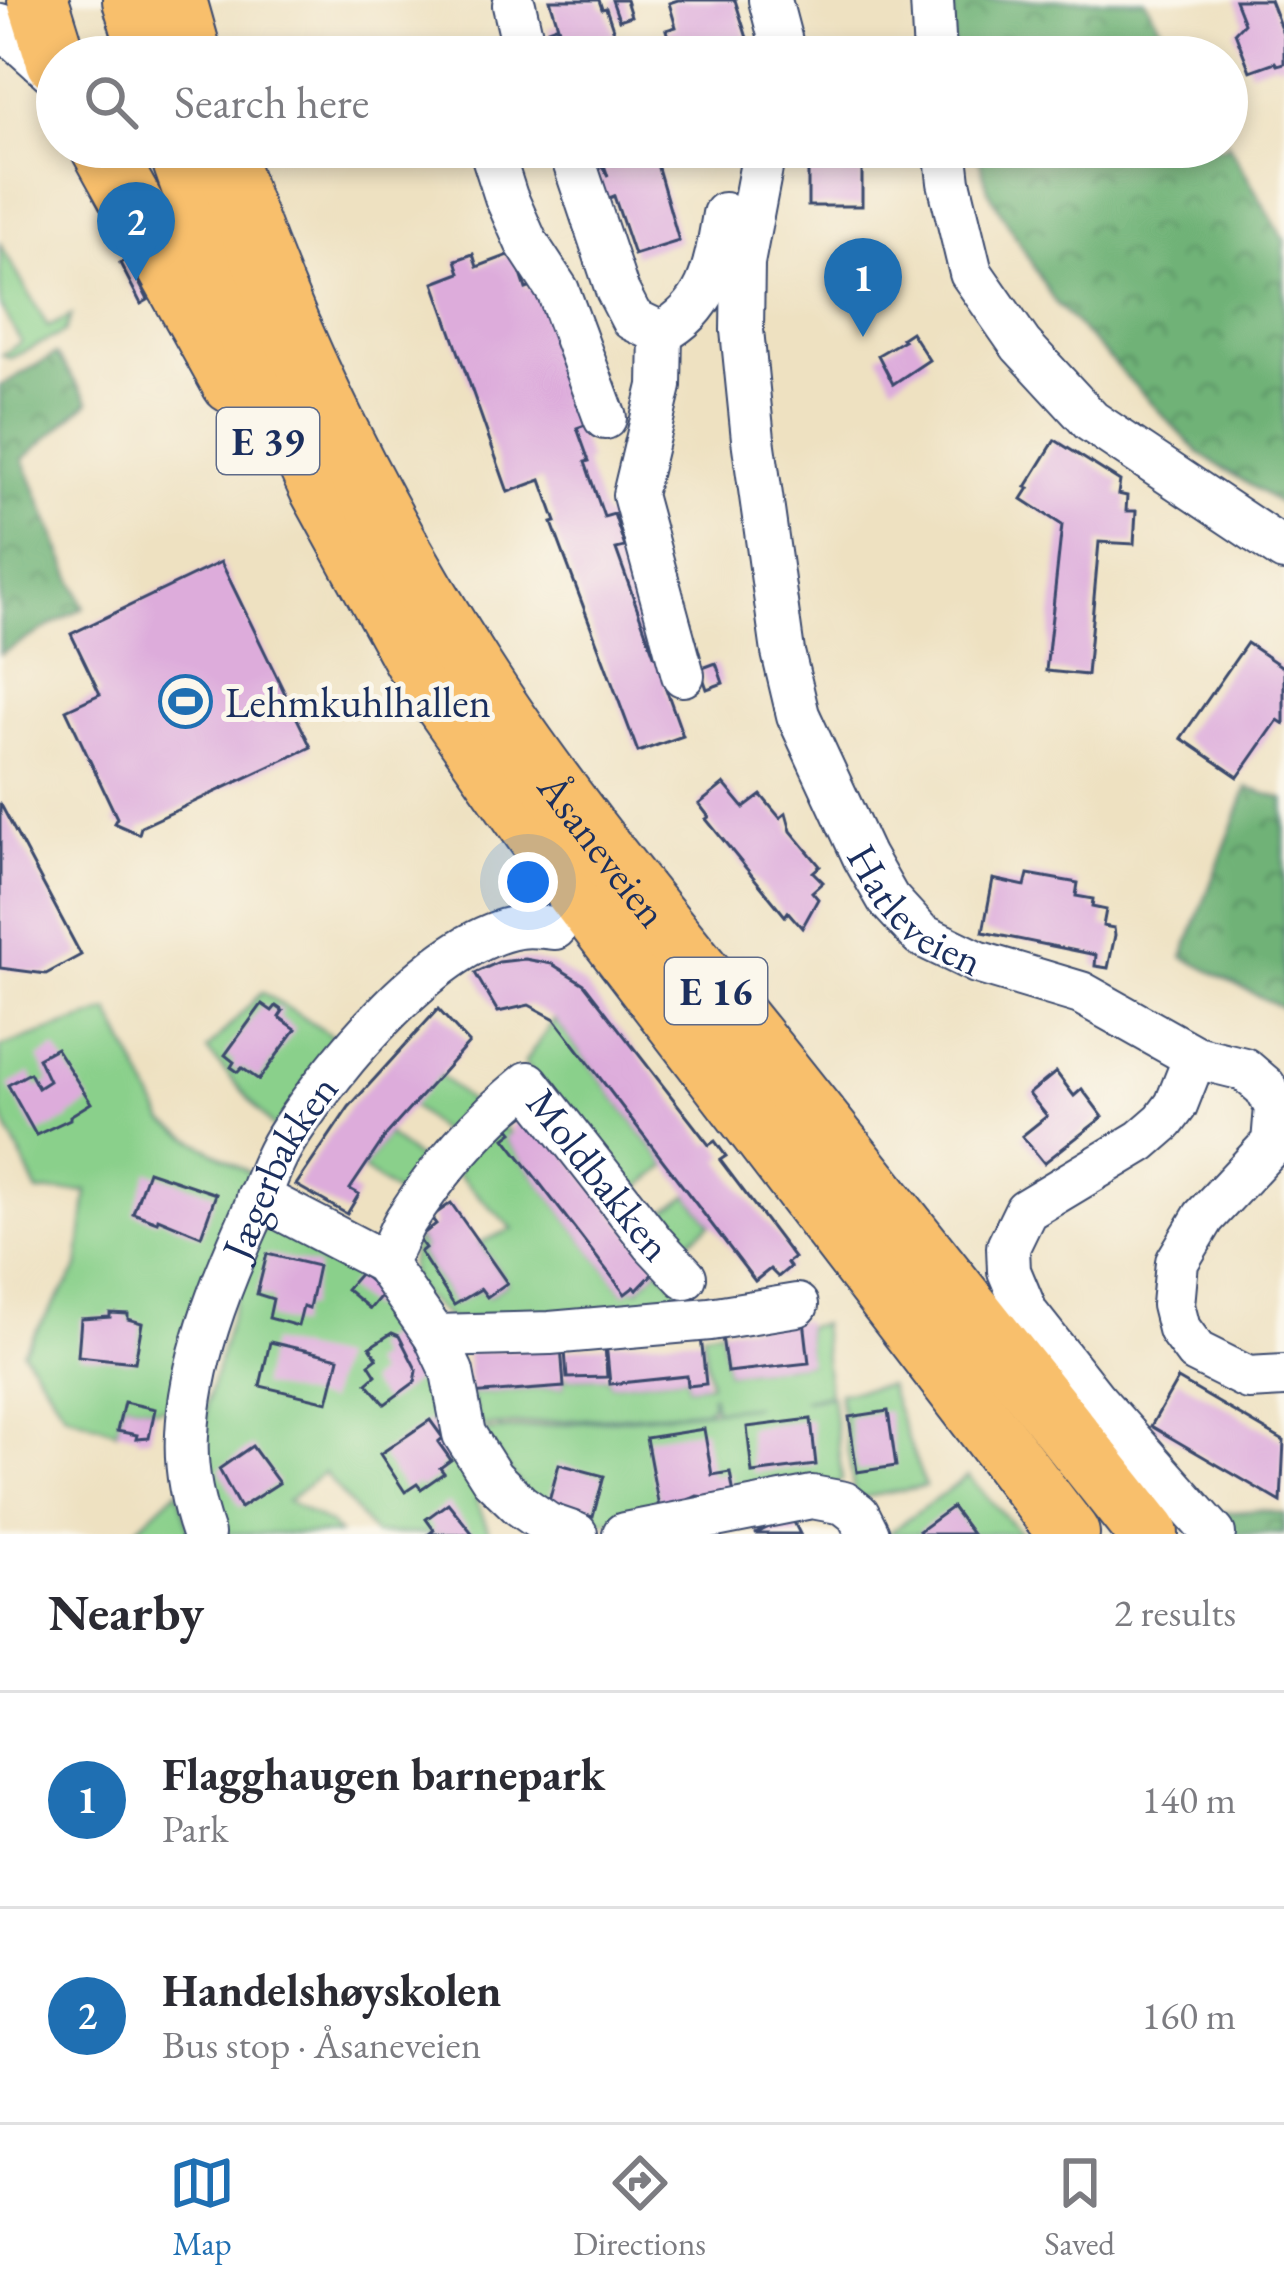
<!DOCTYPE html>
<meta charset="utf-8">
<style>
:root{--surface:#fff;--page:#f2f2f3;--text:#2b2b33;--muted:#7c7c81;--line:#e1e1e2;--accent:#1f6fb2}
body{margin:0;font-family:"EB Garamond",serif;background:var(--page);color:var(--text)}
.you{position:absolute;left:528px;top:882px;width:42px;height:42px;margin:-30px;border:9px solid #fff;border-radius:50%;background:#1a73e8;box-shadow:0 0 0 18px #1a73e833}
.badge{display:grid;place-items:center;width:78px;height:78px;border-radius:50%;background:var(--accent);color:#fff;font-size:39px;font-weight:700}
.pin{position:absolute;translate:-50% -99px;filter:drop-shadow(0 3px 6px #0008)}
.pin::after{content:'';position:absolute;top:63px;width:42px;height:36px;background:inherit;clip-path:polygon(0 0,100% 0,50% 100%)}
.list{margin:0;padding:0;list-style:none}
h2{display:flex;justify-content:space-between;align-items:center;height:156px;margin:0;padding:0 48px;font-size:51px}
h2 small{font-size:39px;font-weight:400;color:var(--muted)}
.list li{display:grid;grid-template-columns:78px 1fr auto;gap:36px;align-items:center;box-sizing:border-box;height:216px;padding:0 48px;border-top:3px solid var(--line)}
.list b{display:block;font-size:45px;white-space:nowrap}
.list p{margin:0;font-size:39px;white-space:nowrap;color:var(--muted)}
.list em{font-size:39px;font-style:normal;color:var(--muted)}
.icon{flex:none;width:66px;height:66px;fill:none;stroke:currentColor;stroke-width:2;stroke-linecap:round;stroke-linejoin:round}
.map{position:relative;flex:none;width:1284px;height:1534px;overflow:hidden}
.search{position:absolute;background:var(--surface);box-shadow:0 6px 18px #0003;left:36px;right:36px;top:36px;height:132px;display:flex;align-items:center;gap:30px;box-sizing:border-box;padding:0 42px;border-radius:66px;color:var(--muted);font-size:45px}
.sheet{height:588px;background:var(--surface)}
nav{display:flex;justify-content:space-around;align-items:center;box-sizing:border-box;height:168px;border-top:3px solid var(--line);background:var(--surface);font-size:33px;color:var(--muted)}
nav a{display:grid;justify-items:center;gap:6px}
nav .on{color:var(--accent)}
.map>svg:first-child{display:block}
</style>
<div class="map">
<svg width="1284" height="1534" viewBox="0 0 1284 1534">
<defs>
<pattern id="forest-crowns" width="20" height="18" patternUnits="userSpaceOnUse" patternTransform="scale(3)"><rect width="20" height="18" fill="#6fb277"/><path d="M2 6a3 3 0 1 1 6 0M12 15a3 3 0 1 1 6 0" fill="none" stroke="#5a9165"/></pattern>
</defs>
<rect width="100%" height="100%" fill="#fbf7ec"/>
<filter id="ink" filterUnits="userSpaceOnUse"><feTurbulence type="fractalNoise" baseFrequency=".00833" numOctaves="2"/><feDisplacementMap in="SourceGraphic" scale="24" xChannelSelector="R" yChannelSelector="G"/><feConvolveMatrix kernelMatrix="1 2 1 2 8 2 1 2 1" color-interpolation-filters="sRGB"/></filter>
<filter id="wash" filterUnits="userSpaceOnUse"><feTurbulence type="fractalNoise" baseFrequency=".004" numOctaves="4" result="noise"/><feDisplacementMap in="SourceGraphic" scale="48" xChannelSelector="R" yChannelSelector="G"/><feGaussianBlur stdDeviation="2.7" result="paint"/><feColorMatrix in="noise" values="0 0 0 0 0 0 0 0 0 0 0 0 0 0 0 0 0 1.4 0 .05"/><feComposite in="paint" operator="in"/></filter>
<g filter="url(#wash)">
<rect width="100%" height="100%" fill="#eee1c1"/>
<!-- green -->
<g fill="#8ad08b" stroke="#528074" stroke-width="3">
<path d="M0,244L48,327L71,316L65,332L10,358L2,355L21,342L0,305Z"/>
<path d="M262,992L340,1041L278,1133L207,1050Z"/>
<path d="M109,1011L165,1123L251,1174L179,1405L155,1409L124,1402L117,1431L65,1413L23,1351L78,1268L87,1191L38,1192L0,1112V1047Z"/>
<path d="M555,1019L667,1166L629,1195L524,1063Z"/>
<path d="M438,1073L481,1112L450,1140L410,1104Z"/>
<path d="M496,1118L510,1134L506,1139L625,1293L634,1287L638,1290L658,1268L694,1304L451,1320C418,1292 398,1283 418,1238L425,1248L420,1253L454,1304L481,1289L488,1297L507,1283L479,1243L513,1229L452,1169Z"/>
<path d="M387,1134L430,1169L409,1203L363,1169Z"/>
<path d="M689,1195L711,1224L676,1251L651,1220Z"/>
<path d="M275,1224L377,1274L443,1396L484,1491L476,1500L490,1534H374L324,1472L287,1501L330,1524L339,1534H216L207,1496L206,1406L253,1237Z"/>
<path d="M821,1324L829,1394L802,1400L832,1396L842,1480L828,1489L652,1516L597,1522L569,1520L534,1503L480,1432L755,1406L715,1410L712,1393V1405L705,1410L480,1427L470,1394L563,1387L564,1378L607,1377L611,1384L687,1376L688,1386L710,1384L702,1332L721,1329L727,1372L808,1363L805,1327Z"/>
<path d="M888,1385L925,1486L855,1499L839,1393Z"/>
<path d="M968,1476L1021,1534H887Z"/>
<path d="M178,1490L191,1534H131Z"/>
</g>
<!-- forest -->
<g fill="url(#forest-crowns)" stroke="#45706a" stroke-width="3">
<path d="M953,0H1145L1178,57H953Z"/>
<path d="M1227,142L1284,240V506L1200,454L1054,301L988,190L976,147H1227Z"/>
<path d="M56,354L89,402L23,459L84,607L0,654V386Z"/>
<path d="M1247,788L1284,799V1009L1183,957Z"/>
<path d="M1261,1510L1284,1514V1534H1221L1219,1513Z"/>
</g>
<g id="blocks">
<!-- building -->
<g fill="#ddacdb">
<path d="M550,0H599L602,9L606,8L621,53L618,57H557L548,29L556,26L562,39Z"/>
<path d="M612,0H626L631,16L619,20Z"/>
<path d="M678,0H735L753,57H674L666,30L676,27L669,3Z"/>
<path d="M1235,0H1270L1284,36V63L1277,65L1275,62L1250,71L1235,32L1244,23Z"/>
<path d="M598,147H652L679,241L634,255L614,196L604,200L594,168L602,165L608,177Z"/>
<rect x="808" y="147" width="54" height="59"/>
<path d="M514,253L526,289L538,285L588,424L577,428L589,461L585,462L604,517L614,514L625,547L616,549L654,655L664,652L674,684L665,686L683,736L638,752L552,523L556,522L541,480L508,492L434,283L460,273L456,260L473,254L477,267Z"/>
<path d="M127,259L148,300L141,304L120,263Z"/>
<path d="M911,332L929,360L893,384L878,355L904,340L902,338Z"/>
<path d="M1055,440L1120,481L1118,494L1127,496L1126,511H1136L1134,544L1099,542L1087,675L1046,671L1062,525L1022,499L1029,488L1026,487Z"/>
<path d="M221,562L311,747L141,827L139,834L114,823L117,818L66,710L100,694L71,634Z"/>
<path d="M1247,643L1284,668V724L1278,720L1238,777L1181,738Z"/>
<path d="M716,663L723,683L707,689L700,669Z"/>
<path d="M724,784L744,808L761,795L780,818L786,813L791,831L820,866L813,872L823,882L812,892L818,899L802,928L788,912L785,916L706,819L709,817L699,804Z"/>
<path d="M0,803L81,955L46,974L0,968Z"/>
<path d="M1028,874L1078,883L1076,896L1093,899L1092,907L1106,910L1103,926L1114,928L1115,935L1108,968L1095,966L1096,955L983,932L993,879L1025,886Z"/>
<path d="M525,959L552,964L584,984L709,1145L715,1141L726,1156L720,1160L794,1258L787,1263L790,1267L778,1277L770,1269L755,1281L555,1019L529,1005L498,1012L475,973L499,962Z"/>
<path d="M262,1004L272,1011L276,1006L283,1011L279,1017L296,1029L259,1080L242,1068L238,1072L231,1067L234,1062L225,1055Z"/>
<path d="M438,1009L469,1043L387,1134L350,1189L359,1194L347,1214L296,1185L349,1107Z"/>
<path d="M56,1048L91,1103L70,1116V1119L36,1135L8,1085L30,1073L38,1088L49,1081L38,1058Z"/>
<path d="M1056,1072L1074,1096L1082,1089L1103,1117L1044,1163L1022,1136L1047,1116L1029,1094Z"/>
<path d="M532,1110L658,1268L637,1290L634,1287L625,1294L505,1138L513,1132L509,1127Z"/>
<path d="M148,1171L216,1194L201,1236L158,1218L157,1222L133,1213Z"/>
<path d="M451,1203L507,1283L487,1297L481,1289L454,1305L420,1252L425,1248L418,1238L436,1224L431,1217Z"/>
<path d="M267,1254L318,1266L309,1308L303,1306L298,1326L269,1318L273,1299L257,1294Z"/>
<path d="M360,1273L384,1292L370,1309L346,1289Z"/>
<path d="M110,1313L128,1314V1319L142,1323L135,1362L78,1356L81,1319L110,1317Z"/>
<path d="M804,1320L809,1363L727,1372L721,1329Z"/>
<path d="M392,1333L399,1336L417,1371L415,1382L385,1404L367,1383L376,1375L369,1364L377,1358L370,1347Z"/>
<path d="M701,1337L706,1384L688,1386L687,1376L610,1384L606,1343Z"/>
<path d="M270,1342L339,1358L328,1402L260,1386Z"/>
<path d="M605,1345L607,1377L567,1378L565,1350Z"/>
<path d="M561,1346L564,1387L470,1394L467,1353Z"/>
<path d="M1178,1379L1284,1441L1281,1502L1151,1426Z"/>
<path d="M124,1402L155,1409L149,1438L136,1439L137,1435L117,1431Z"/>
<path d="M888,1411L896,1466L857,1472L849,1417Z"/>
<path d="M811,1419L816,1465L752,1473L747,1427Z"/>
<path d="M430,1420L443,1438L438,1442L451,1460L440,1468L444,1473L421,1489L417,1484L405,1492L380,1454Z"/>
<path d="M704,1429L712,1475L730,1472L735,1500L697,1496L660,1513L646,1438Z"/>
<path d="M252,1446L279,1483L240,1508L219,1469Z"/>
<path d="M559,1464L604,1476L593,1517L548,1505Z"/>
<path d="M448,1503L473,1534H429L434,1530L426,1519Z"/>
<path d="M952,1507L972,1534H921L919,1531Z"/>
<path d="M791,1516L800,1534H755Z"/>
</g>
</g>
</g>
<g filter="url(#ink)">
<use href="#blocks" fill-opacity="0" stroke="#3b4a6d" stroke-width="3"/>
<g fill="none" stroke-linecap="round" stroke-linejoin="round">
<defs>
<g id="minor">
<path d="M770,0L785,57"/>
<path d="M932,0L935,57"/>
<path d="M514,5L526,57"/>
<path d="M0,25L57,76"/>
<path d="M490,147L506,197L526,242L558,291L605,418"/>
<path d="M569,147L617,290L632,319L661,333C711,306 715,266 724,214"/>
<path id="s1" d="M765,147L743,263L742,330L753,439L783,652L798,715L864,857L888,899L921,935L977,962L1081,993L1195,1057L1244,1069L1265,1087L1276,1107L1273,1143L1204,1217L1177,1262L1173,1305L1179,1329L1196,1352L1248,1378L1284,1376"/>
<path d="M945,147L949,182L971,273L1021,345L1091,421L1284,550"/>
<path d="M661,333L660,386L634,495L683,675"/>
<path d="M1195,1057L1176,1105L1164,1121L1141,1141L1026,1210L1008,1247L1009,1271L1027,1314L1094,1399L1214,1534"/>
<path d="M258,1197L383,1262L435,1336L452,1372L464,1434L492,1478L520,1505L547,1524L576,1534"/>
<path id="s2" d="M383,1262C395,1249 397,1234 406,1220C440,1167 480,1122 528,1083L654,1244L685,1277"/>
<path d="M435,1336L550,1333L710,1319L797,1305"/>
<path id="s3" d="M203,1534C192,1502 185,1468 187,1435C190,1362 219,1289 248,1224C262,1193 271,1160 290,1132C334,1065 436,940 519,927C530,925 543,927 555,928"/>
<path d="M624,1534L812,1497L844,1503L858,1514L868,1534"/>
</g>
<g id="highway">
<path d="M38,0L57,61"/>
<path d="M133,0L150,57"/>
<path d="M176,0L192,57"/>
<path d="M101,147L232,383"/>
<path d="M178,147L230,296L319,487L414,660L576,891L1069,1534"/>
<path id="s4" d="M221,147C282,330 368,506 473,669C562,808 672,936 775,1065C899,1222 1024,1378 1148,1534"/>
</g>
</defs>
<!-- minor casing -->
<use href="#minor" stroke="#3b4a6d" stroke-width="46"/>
<!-- highway casing -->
<use href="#highway" stroke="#3b4a6d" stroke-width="64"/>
<!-- minor -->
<use href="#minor" stroke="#fff" stroke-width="42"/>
<!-- highway -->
<use href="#highway" stroke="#f8bf6c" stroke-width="60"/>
</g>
</g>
<!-- icons -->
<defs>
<symbol id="stadium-ring" viewBox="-11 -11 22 22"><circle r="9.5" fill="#fbf7ec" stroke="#1f6fb2" stroke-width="1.5"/><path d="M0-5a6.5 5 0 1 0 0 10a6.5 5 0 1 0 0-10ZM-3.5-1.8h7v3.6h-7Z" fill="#1f6fb2"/></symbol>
</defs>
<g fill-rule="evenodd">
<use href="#stadium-ring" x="156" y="672" width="59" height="59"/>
</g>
<g text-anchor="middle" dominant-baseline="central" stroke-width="10" stroke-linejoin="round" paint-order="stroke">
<!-- shield labels -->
<g fill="#fbf7ec" stroke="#5e6b89" stroke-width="3">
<rect x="217" y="408" width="102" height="66" rx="9"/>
<rect x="665" y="958" width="102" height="66" rx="9"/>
</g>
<g font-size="39" font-weight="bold" fill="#1b2f5e">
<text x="268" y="441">E 39</text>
<text x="716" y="991">E 16</text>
</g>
<!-- poi labels -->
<g font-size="42" fill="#1b2f5e" stroke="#fbf7ec" text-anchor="start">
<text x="225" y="702">Lehmkuhlhallen</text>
</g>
<!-- street labels -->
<g font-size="42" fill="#1b2f5e" stroke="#fbf7ec">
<text stroke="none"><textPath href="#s4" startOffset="804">Åsaneveien</textPath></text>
<text stroke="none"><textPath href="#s1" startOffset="807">Hatleveien</textPath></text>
<text stroke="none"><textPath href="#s3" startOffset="387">Jægerbakken</textPath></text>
<text stroke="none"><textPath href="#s2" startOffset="348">Moldbakken</textPath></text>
</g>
</g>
</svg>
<div class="you"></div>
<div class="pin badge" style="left:863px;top:337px">1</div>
<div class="pin badge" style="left:136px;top:281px">2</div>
<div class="search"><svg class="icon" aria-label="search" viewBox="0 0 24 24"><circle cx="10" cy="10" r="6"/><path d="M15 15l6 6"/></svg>Search here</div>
</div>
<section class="sheet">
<h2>Nearby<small>2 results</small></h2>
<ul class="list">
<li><span class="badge">1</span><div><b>Flagghaugen barnepark</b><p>Park</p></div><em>140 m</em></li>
<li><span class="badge">2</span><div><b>Handelshøyskolen</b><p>Bus stop · Åsaneveien</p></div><em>160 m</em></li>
</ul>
</section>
<nav>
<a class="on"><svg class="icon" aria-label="map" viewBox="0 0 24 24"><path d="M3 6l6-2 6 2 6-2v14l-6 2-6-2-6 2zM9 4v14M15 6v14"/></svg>Map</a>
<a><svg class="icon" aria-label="directions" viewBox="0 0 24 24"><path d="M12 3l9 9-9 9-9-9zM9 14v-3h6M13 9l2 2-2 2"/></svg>Directions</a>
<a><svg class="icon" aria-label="saved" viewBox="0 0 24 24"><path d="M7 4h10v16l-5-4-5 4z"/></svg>Saved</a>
</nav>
